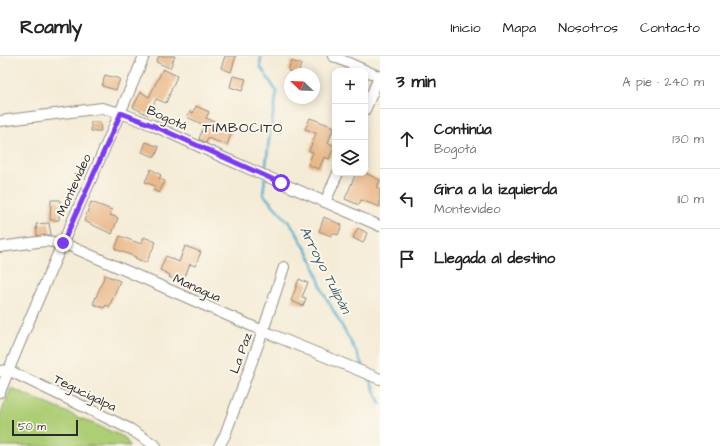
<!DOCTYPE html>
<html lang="es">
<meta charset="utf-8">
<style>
:root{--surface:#fff;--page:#f2f2f2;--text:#222;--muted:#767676;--line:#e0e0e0}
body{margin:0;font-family:"Architects Daughter",sans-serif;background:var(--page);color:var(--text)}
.controls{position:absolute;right:12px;top:12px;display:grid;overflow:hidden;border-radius:8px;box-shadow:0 2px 10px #0003}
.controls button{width:36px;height:36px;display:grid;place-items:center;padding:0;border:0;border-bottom:1px solid var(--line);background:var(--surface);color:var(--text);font:20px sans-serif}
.compass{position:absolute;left:284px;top:12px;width:36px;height:36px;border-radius:50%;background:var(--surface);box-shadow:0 2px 10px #0003;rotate:293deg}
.scale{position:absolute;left:12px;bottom:10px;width:66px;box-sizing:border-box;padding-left:4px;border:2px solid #2b2b2b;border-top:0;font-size:11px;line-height:14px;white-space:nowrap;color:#2b2b2b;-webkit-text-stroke:3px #fbf7ec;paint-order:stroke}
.stop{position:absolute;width:12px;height:12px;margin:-9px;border:3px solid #7c3aed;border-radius:50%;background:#fff}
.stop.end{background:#7c3aed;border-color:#fff;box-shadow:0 1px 4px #0008}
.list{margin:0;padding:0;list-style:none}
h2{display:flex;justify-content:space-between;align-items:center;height:52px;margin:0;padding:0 16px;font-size:17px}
h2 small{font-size:13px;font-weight:400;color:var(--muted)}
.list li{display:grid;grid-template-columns:26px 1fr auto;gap:12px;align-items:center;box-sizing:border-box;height:60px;padding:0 16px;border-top:1px solid var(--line)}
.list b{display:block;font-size:15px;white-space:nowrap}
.list p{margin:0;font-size:13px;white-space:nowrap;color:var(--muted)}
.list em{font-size:13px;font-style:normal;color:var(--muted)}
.icon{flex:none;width:22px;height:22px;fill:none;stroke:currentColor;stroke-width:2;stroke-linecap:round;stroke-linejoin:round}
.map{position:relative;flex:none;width:380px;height:390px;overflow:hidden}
header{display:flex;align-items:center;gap:24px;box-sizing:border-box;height:56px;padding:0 20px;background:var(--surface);border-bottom:1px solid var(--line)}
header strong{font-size:19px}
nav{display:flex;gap:22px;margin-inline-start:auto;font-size:14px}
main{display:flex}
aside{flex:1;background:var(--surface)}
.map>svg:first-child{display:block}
</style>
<header>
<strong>Roamly</strong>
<nav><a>Inicio</a><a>Mapa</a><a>Nosotros</a><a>Contacto</a></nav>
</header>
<main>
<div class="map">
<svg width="380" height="390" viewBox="0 0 380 390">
<rect width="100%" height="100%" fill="#fbf7ec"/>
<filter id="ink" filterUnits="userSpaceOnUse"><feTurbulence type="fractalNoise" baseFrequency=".025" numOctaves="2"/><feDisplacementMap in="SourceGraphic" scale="8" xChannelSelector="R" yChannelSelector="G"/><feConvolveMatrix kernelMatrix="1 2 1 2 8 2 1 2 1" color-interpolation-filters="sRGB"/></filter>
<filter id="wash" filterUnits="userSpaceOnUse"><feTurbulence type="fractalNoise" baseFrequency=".012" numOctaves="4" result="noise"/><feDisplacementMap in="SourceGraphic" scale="16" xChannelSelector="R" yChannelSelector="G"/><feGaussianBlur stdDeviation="0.9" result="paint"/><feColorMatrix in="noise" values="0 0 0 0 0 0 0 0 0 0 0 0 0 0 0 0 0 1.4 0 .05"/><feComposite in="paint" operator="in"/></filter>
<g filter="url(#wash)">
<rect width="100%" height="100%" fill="#f5ecd7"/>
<!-- green -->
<path fill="#aece76" stroke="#6c7c50" d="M11,332L124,381L130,390H0V360Z"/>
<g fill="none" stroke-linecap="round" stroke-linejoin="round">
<!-- stream -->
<g stroke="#53aed1" stroke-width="2.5">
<path d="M261,0L260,10L277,36L269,83L265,117"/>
<path d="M265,122L263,138L293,171L311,202L323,236L357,297L364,313"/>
<path d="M369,323L380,348"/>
</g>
</g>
<g id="blocks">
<!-- building -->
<g fill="#eab888">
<path d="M159,0H175L170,12L156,6Z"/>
<path d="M225,0H236L231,16L221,12Z"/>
<path d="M291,5L301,8L298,18L288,15Z"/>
<path d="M163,13L177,20L166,47L156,43L148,59L133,51L141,36L149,41Z"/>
<path d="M105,19L120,23L116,34L102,30Z"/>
<path d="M233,20L246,23L242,35L230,31Z"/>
<path d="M196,50L209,56L206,62L233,73L227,89L208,82L206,87L199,83L204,69L187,61L190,56L193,57Z"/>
<path d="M310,62L334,71L328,87L335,90L329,103L324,101L319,113L308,109L313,96L309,95L316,77L305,73Z"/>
<path d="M91,66H100L101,75H91Z"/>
<path d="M146,86L159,91L155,101L142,96Z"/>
<path d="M151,113L161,119L159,123L165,125L159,137L153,134L155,130L145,126Z"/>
<path d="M356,117H365L380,124L377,132L380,133V151L361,144L359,149L345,143Z"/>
<path d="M51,144H60L59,164H50Z"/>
<path d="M91,146L112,154L110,159L118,162L112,178L84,165Z"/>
<path d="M324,161L342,169L338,179L332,177L331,180L319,175Z"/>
<path d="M49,167L51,179L37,180L36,168Z"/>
<path d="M358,172L367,177L363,187L353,182Z"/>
<path d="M120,180L141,188L144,181L156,186L146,207L135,202L136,201L115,193Z"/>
<path d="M185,190L201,196L195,210L190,208L182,227L169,221L170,219L160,214L166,200L179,206Z"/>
<path d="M105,219L120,225L109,251L106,249L104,252L93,248Z"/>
<path d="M299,223L308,227L302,241L306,242L303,250L291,245Z"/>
</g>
</g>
</g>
<g filter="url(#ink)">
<use href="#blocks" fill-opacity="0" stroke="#908c81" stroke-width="1"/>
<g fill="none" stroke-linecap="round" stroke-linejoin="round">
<defs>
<g id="minor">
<path d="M333,0L380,21"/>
<path d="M365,54L379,21"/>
<path d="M0,65L102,52L121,57L152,69L222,101L380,170"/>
<path d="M325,146L338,117"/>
<path d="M0,191L45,185L63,187L263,275L380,323"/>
<path d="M0,315L8,314L130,373L156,390"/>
<path d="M0,336C44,222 98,113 144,0"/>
<path d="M219,390L225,379L263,275L284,211"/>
</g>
</defs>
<!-- minor casing -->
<use href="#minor" stroke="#908c81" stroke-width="12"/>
<!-- minor -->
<use href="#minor" stroke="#fff" stroke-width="10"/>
</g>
</g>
<g fill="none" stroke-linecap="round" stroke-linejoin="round" filter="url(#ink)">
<!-- route -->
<path stroke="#7c3aed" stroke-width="5" d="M63,187L121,57L152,69L281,127"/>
</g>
<g text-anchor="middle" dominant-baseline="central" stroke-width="4" stroke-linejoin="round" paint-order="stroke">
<!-- street labels -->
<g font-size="13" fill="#2b2b2b" stroke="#fbf7ec">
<text transform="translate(167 62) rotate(24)">Bogotá</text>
<text transform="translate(74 129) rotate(-66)">Montevideo</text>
<text transform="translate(197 232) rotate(24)">Managua</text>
<text transform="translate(241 297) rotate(-70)">La Paz</text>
<text transform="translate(85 337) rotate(26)">Tegucigalpa</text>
</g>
<!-- neighbourhood labels -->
<g font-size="14" letter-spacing="1" fill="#2b2b2b" stroke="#fbf7ec">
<text x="243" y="72">TIMBOCITO</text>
</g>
<!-- water labels -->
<g font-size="14" font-style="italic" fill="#395965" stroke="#fbf7ec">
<text transform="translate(325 214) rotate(63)">Arroyo Tulipán</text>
</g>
</g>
</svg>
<div class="controls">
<button>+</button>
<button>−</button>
<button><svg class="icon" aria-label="layers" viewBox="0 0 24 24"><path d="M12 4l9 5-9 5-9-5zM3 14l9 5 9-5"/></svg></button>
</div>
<svg class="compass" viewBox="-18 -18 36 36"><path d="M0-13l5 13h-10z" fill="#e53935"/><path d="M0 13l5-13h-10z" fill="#767676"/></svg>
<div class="scale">50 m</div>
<div class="stop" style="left:281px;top:127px"></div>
<div class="stop end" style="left:63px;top:187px"></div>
</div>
<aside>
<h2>3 min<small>A pie · 240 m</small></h2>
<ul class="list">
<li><svg class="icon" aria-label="ahead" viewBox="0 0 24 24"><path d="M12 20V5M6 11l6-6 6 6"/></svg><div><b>Continúa</b><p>Bogotá</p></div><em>130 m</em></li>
<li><svg class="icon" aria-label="left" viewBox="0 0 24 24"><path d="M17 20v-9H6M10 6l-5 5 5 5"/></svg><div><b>Gira a la izquierda</b><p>Montevideo</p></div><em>110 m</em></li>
<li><svg class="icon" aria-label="arrive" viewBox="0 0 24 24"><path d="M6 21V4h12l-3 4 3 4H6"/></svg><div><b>Llegada al destino</b></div></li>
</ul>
</aside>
</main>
